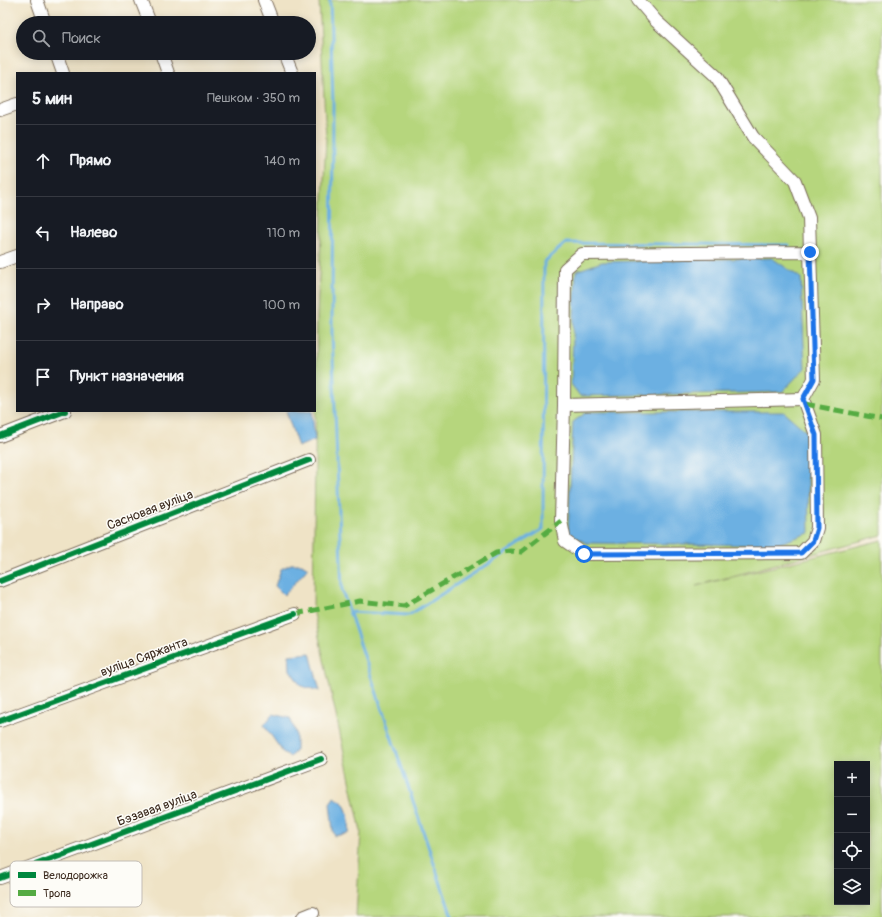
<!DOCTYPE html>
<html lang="ru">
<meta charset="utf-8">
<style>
:root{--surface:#171b24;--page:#242831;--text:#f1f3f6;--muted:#9ea1a6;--line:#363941}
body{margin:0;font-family:Pangolin,sans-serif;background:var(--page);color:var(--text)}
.controls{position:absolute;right:12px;bottom:12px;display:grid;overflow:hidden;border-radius:0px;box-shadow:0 2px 10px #0003}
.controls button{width:36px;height:36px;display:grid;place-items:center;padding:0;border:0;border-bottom:1px solid var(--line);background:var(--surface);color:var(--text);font:20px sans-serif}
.stop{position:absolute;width:12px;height:12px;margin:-9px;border:3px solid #1a73e8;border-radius:50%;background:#fff}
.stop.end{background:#1a73e8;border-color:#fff;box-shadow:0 1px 4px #0008}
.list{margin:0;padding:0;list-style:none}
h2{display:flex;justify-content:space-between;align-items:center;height:52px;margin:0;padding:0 16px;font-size:17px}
h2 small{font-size:13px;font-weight:400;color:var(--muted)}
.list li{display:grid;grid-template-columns:26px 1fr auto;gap:12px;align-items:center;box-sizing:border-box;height:72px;padding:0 16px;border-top:1px solid var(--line)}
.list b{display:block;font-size:15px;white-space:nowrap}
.list em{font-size:13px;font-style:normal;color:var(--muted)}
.icon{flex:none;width:22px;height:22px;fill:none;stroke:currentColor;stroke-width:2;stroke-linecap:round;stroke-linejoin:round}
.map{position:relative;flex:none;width:882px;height:917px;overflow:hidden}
.search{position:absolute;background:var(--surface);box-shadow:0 2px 10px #0003;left:16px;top:16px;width:300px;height:44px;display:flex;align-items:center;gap:10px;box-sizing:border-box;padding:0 14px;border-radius:22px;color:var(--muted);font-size:15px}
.panel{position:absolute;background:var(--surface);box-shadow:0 2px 10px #0003;left:16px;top:72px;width:300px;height:340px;border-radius:0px}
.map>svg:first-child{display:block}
</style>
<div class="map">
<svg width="882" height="917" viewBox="0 0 882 917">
<rect width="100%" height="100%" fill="#fdfcf7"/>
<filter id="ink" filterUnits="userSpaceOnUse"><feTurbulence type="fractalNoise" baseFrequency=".025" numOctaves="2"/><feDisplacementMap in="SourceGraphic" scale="8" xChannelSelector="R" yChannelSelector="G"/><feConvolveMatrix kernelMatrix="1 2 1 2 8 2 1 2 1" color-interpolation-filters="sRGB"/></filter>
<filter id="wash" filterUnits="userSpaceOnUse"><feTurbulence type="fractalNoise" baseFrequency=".012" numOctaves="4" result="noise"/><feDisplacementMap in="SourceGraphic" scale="16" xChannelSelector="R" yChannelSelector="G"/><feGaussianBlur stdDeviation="0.9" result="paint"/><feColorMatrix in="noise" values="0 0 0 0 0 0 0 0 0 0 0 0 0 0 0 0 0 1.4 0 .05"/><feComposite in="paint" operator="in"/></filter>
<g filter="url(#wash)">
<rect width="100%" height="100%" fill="#efe3c6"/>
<!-- green -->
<path fill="#b6d67d" stroke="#78804e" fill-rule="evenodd" d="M319,0H882V535L696,586L882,540V917H356L361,831L313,609L317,314L326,139ZM837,764H867V902H837Z"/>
<!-- water -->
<g fill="#6cb0e2" stroke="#546d80">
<path d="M772,258L801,278L805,368L782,392L580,396L571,384L576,271L602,262Z"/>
<path d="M286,411H312L315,440L298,447Z"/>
<path d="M587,412H784L807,432L809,533L775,545L586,543L568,533L573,422Z"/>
<path d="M291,564H302L308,568L284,595L275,586L281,569Z"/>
<path d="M310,653L320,691L301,686L290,670L289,655Z"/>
<path d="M273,714L290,718L296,733V750L290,757L284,754L264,725Z"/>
<path d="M334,797C336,799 341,800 342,802C349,810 350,824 349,833L335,836L333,831L330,804Z"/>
</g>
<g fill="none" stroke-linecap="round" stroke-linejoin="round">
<!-- stream -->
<g stroke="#6cb0e2" stroke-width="3">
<path d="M330,0L333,103L332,332L342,590L452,917"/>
<path d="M350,612L409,615L543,529L544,262L566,243L789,245"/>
</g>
</g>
</g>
<g filter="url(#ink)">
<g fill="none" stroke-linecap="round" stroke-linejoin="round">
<defs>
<g id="minor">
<path d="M37,0L45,23"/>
<path d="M141,0L150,23"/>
<path d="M264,0L273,23"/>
<path d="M638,0L656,21L716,76L753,137L795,181L809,218L814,379L803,399L816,435L817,528L813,541L801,553L584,554L565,541L561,521L564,405L565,269L582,254L810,252"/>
<path d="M56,53L63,73"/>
<path d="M161,53L168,73"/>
<path d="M284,53L292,73"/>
<path d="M0,110L17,104"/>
<path d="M0,262L17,256"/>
<path d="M564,405L803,399"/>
<path d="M0,436L65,411"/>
<path d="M0,581L309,460"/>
<path d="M0,721L295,614"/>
<path d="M0,878L321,759"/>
<path d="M303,917L313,913"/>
</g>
</defs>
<!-- minor casing -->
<use href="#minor" stroke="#7a6b59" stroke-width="14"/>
<!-- minor -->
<use href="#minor" stroke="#fff" stroke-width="12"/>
<!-- quiet -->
<g stroke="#55ab43" stroke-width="5" stroke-dasharray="10 5" stroke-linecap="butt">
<path d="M805,404L882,419"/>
<path d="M295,614L360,601L404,606L496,553L510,551L521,552L561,521"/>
</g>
<defs>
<g id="cycleway">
<path d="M0,436L65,411"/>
<path d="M0,581L309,460"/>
<path d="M0,721L295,614"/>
<path d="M0,878L321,759"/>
</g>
</defs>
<!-- cycleway casing -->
<use href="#cycleway" stroke="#fdfcf7" stroke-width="8"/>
<!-- cycleway -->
<use href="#cycleway" stroke="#00873e" stroke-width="6"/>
</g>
</g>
<g fill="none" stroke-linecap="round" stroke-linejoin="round" filter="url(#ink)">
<!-- route -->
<path stroke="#1a73e8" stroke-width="5" d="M584,554L801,553L813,541L817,528L816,435L803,399L814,379L810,252"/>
</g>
<g text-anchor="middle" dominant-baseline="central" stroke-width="3" stroke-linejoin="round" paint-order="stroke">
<!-- street labels -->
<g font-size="13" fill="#3b2a1e" stroke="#fdfcf7">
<text transform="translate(150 510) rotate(-21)">Сасновая вуліца</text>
<text transform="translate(144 657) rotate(-20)">вуліца Сяржанта</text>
<text transform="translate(157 808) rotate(-20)">Бэзавая вуліца</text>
</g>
</g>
<!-- legend -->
<rect x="10" y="861" width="132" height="46" rx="6" fill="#fdfcf7" stroke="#c3bdb6" stroke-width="1"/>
<rect x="18" y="872" width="18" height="6" fill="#00873e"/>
<rect x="18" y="890" width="18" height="6" fill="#55ab43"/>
<g font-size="11" fill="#3b2a1e">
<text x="43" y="879">Велодорожка</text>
<text x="43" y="897">Тропа</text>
</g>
</svg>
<div class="controls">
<button>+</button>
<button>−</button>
<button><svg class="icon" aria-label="locate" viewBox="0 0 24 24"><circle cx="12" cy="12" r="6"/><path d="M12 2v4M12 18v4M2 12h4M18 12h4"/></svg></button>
<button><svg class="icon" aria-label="layers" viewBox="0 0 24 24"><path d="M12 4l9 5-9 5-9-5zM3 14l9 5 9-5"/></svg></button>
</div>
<div class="stop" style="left:584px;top:554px"></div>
<div class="stop end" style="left:810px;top:252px"></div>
<div class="search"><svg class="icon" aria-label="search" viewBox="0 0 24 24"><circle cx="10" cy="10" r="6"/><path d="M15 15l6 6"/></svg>Поиск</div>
<section class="panel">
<h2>5 мин<small>Пешком · 350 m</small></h2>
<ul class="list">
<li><svg class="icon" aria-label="ahead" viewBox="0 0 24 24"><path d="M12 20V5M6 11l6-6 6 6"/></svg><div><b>Прямо</b></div><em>140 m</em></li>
<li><svg class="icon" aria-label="left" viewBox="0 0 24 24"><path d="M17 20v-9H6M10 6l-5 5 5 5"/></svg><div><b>Налево</b></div><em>110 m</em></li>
<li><svg class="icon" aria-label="right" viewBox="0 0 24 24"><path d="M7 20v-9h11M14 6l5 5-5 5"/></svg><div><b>Направо</b></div><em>100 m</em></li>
<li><svg class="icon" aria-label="arrive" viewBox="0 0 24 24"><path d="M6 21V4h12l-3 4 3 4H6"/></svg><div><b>Пункт назначения</b></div></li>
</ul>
</section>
</div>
